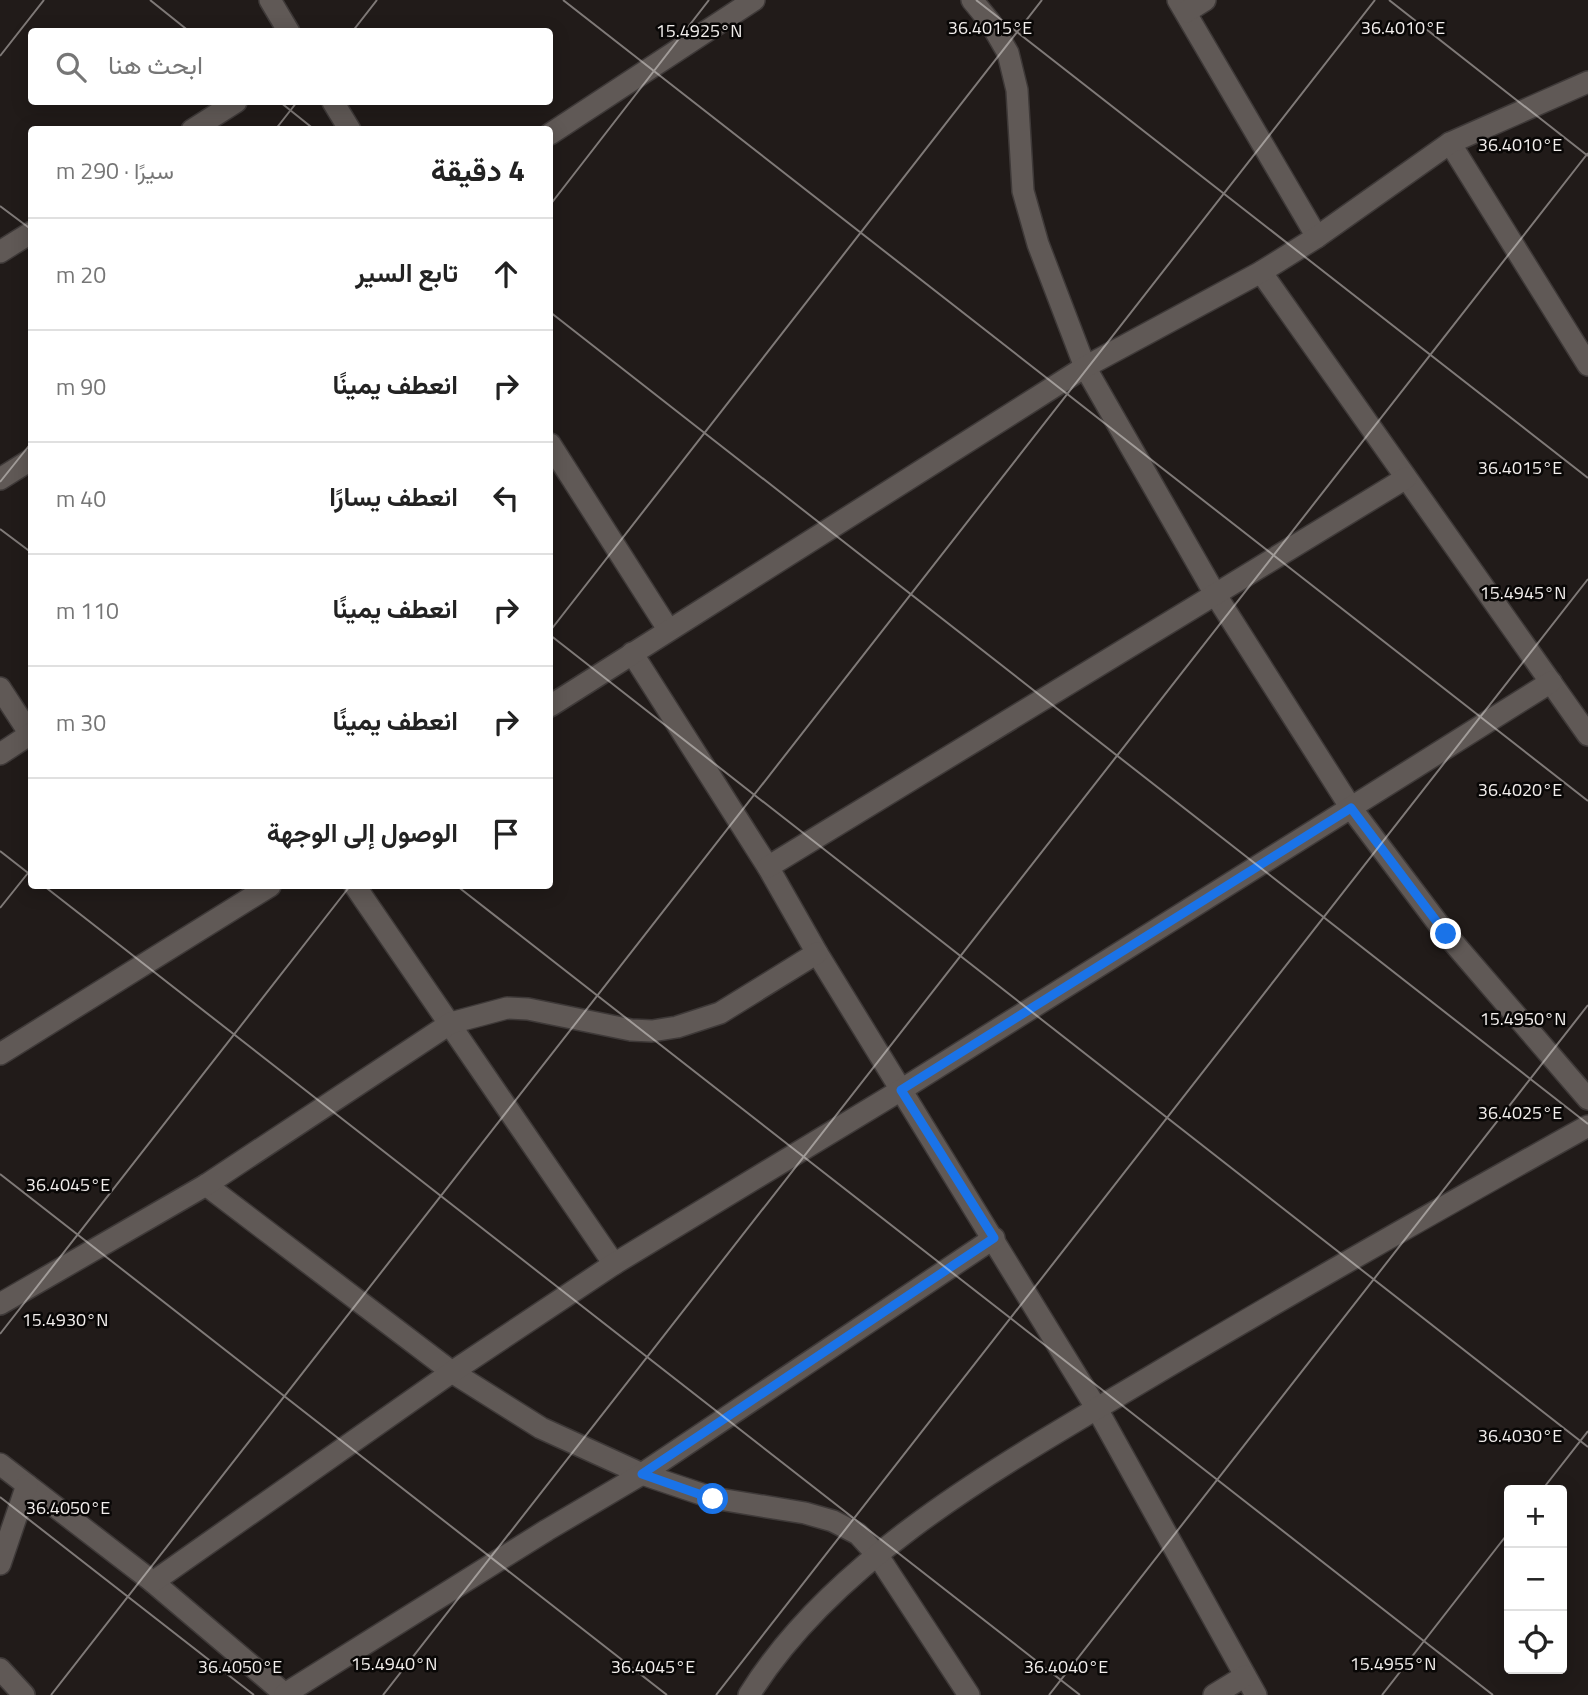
<!DOCTYPE html>
<html lang="ar">
<meta charset="utf-8">
<style>
:root{--surface:#fff;--page:#f2f2f2;--text:#222;--muted:#767676;--line:#e0e0e0}
body{margin:0;font-family:"Titillium Web",Vazirmatn,sans-serif;background:var(--page);color:var(--text);direction:rtl}
.controls{position:absolute;right:21px;bottom:21px;display:grid;overflow:hidden;border-radius:7px;box-shadow:0 4px 18px #0003}
.controls button{width:63px;height:63px;display:grid;place-items:center;padding:0;border:0;border-bottom:2px solid var(--line);background:var(--surface);color:var(--text);font:35px sans-serif}
.stop{position:absolute;width:21px;height:21px;margin:-16px;border:5px solid #1a73e8;border-radius:50%;background:#fff}
.stop.end{background:#1a73e8;border-color:#fff;box-shadow:0 2px 7px #0008}
.list{margin:0;padding:0;list-style:none}
h2{display:flex;justify-content:space-between;align-items:center;height:91px;margin:0;padding:0 28px;font-size:30px}
h2 small{font-size:23px;font-weight:400;color:var(--muted)}
.list li{display:grid;grid-template-columns:46px 1fr auto;gap:21px;align-items:center;box-sizing:border-box;height:112px;padding:0 28px;border-top:2px solid var(--line)}
.list b{display:block;font-size:26px;white-space:nowrap}
.list em{font-size:23px;font-style:normal;color:var(--muted)}
.icon{flex:none;width:38px;height:38px;fill:none;stroke:currentColor;stroke-width:2;stroke-linecap:round;stroke-linejoin:round}
.map{position:relative;flex:none;width:1588px;height:1695px;overflow:hidden;direction:ltr}
.search{position:absolute;background:var(--surface);box-shadow:0 4px 18px #0003;left:28px;top:28px;width:525px;height:77px;display:flex;align-items:center;gap:18px;box-sizing:border-box;padding:0 24px;border-radius:7px;color:var(--muted);font-size:26px}
.panel{position:absolute;background:var(--surface);box-shadow:0 4px 18px #0003;left:28px;top:126px;width:525px;height:763px;border-radius:7px;direction:rtl}
.map>svg:first-child{display:block}
</style>
<div class="map">
<svg width="1588" height="1695" viewBox="0 0 1588 1695">
<rect width="100%" height="100%" fill="#211b19"/>
<g fill="none" stroke-linecap="round" stroke-linejoin="round">
<defs>
<g id="street">
<path d="M270,0L289,32"/>
<path d="M972,0L990,22L1008,53L1017,90L1023,191L1038,244L1085,367L1215,594L1351,808L1446,934L1588,1099"/>
<path d="M1178,0L1317,237"/>
<path d="M1186,12L1205,0"/>
<path d="M333,102L350,130"/>
<path d="M192,130L236,102"/>
<path d="M550,134L754,0"/>
<path d="M1450,143L1588,365"/>
<path d="M0,252L32,232"/>
<path d="M1261,272L1588,735"/>
<path d="M550,444L668,629"/>
<path d="M0,479L32,459"/>
<path d="M632,653L768,867L817,953L1097,1409L1256,1695"/>
<path d="M0,688L30,734"/>
<path d="M550,706L1085,367L1261,272L1317,237L1450,143L1588,82"/>
<path d="M0,754L32,733"/>
<path d="M768,867L1406,478"/>
<path d="M355,886L614,1264"/>
<path d="M0,1054L270,886"/>
<path d="M206,1185L452,1372L541,1428L642,1474L713,1498L805,1513L833,1521L858,1534L878,1556L969,1695"/>
<path d="M0,1304L206,1185L451,1023L507,1008L528,1009L631,1030L652,1031L677,1027L720,1013L817,953"/>
<path d="M0,1464L153,1582L286,1695"/>
<path d="M0,1564L27,1485"/>
<path d="M153,1582L452,1372L614,1264L901,1090L1551,682"/>
<path d="M0,1669L24,1695"/>
<path d="M285,1694L547,1530L642,1474L994,1238"/>
<path d="M749,1695C839,1550 1022,1454 1165,1368C1305,1285 1446,1205 1588,1126"/>
<path d="M1214,1695L1245,1676"/>
</g>
</defs>
<!-- street casing -->
<use href="#street" stroke="#3e3938" stroke-width="24"/>
<!-- street -->
<use href="#street" stroke="#605956" stroke-width="21"/>
</g>
<g fill="none" stroke-linecap="round" stroke-linejoin="round">
<!-- route -->
<path stroke="#1a73e8" stroke-width="9" d="M713,1499L642,1474L994,1238L901,1090L1351,808L1446,934"/>
</g>
<!-- ticks -->
<path fill="none" stroke="#f2eeec" stroke-width="2" stroke-opacity="0.45" d="M150,0L190,32M563,0L1588,801M976,0L1588,478M1389,0L1588,156M352,32L377,0M0,56L44,0M280,102L315,130M275,130L297,102M550,205L709,0M0,206L32,230M550,312L1588,1124M0,482L32,442M0,529L32,553M550,631L1042,0M550,635L1588,1447M0,851L32,876M44,886L1080,1695M457,886L1493,1695M0,908L32,868M0,1174L667,1695M0,1334L350,886M1542,1490L1588,1431M0,1497L254,1695M51,1695L1375,0M383,1695L1588,153M716,1695L1588,579M1049,1695L1588,1005M1382,1695L1509,1532"/>
<g font-size="18" text-anchor="middle" fill="#f2eeec" stroke="#090706" stroke-width="5" stroke-linejoin="round" paint-order="stroke">
<text x="990" y="34">36.4015°E</text>
<text x="1403" y="34">36.4010°E</text>
<text x="699" y="37">15.4925°N</text>
<text x="1520" y="151">36.4010°E</text>
<text x="1520" y="474">36.4015°E</text>
<text x="1523" y="599">15.4945°N</text>
<text x="1520" y="796">36.4020°E</text>
<text x="1523" y="1025">15.4950°N</text>
<text x="1520" y="1119">36.4025°E</text>
<text x="68" y="1191">36.4045°E</text>
<text x="65" y="1326">15.4930°N</text>
<text x="1520" y="1442">36.4030°E</text>
<text x="68" y="1514">36.4050°E</text>
<text x="394" y="1670">15.4940°N</text>
<text x="1393" y="1670">15.4955°N</text>
<text x="240" y="1673">36.4050°E</text>
<text x="653" y="1673">36.4045°E</text>
<text x="1066" y="1673">36.4040°E</text>
</g>
</svg>
<div class="controls">
<button>+</button>
<button>−</button>
<button><svg class="icon" aria-label="locate" viewBox="0 0 24 24"><circle cx="12" cy="12" r="6"/><path d="M12 2v4M12 18v4M2 12h4M18 12h4"/></svg></button>
</div>
<div class="stop" style="left:713px;top:1499px"></div>
<div class="stop end" style="left:1446px;top:934px"></div>
<div class="search"><svg class="icon" aria-label="search" viewBox="0 0 24 24"><circle cx="10" cy="10" r="6"/><path d="M15 15l6 6"/></svg>ابحث هنا</div>
<section class="panel">
<h2>4 دقيقة<small>سيرًا · 290 m</small></h2>
<ul class="list">
<li><svg class="icon" aria-label="ahead" viewBox="0 0 24 24"><path d="M12 20V5M6 11l6-6 6 6"/></svg><div><b>تابع السير</b></div><em>20 m</em></li>
<li><svg class="icon" aria-label="right" viewBox="0 0 24 24"><path d="M7 20v-9h11M14 6l5 5-5 5"/></svg><div><b>انعطف يمينًا</b></div><em>90 m</em></li>
<li><svg class="icon" aria-label="left" viewBox="0 0 24 24"><path d="M17 20v-9H6M10 6l-5 5 5 5"/></svg><div><b>انعطف يسارًا</b></div><em>40 m</em></li>
<li><svg class="icon" aria-label="right" viewBox="0 0 24 24"><path d="M7 20v-9h11M14 6l5 5-5 5"/></svg><div><b>انعطف يمينًا</b></div><em>110 m</em></li>
<li><svg class="icon" aria-label="right" viewBox="0 0 24 24"><path d="M7 20v-9h11M14 6l5 5-5 5"/></svg><div><b>انعطف يمينًا</b></div><em>30 m</em></li>
<li><svg class="icon" aria-label="arrive" viewBox="0 0 24 24"><path d="M6 21V4h12l-3 4 3 4H6"/></svg><div><b>الوصول إلى الوجهة</b></div></li>
</ul>
</section>
</div>
